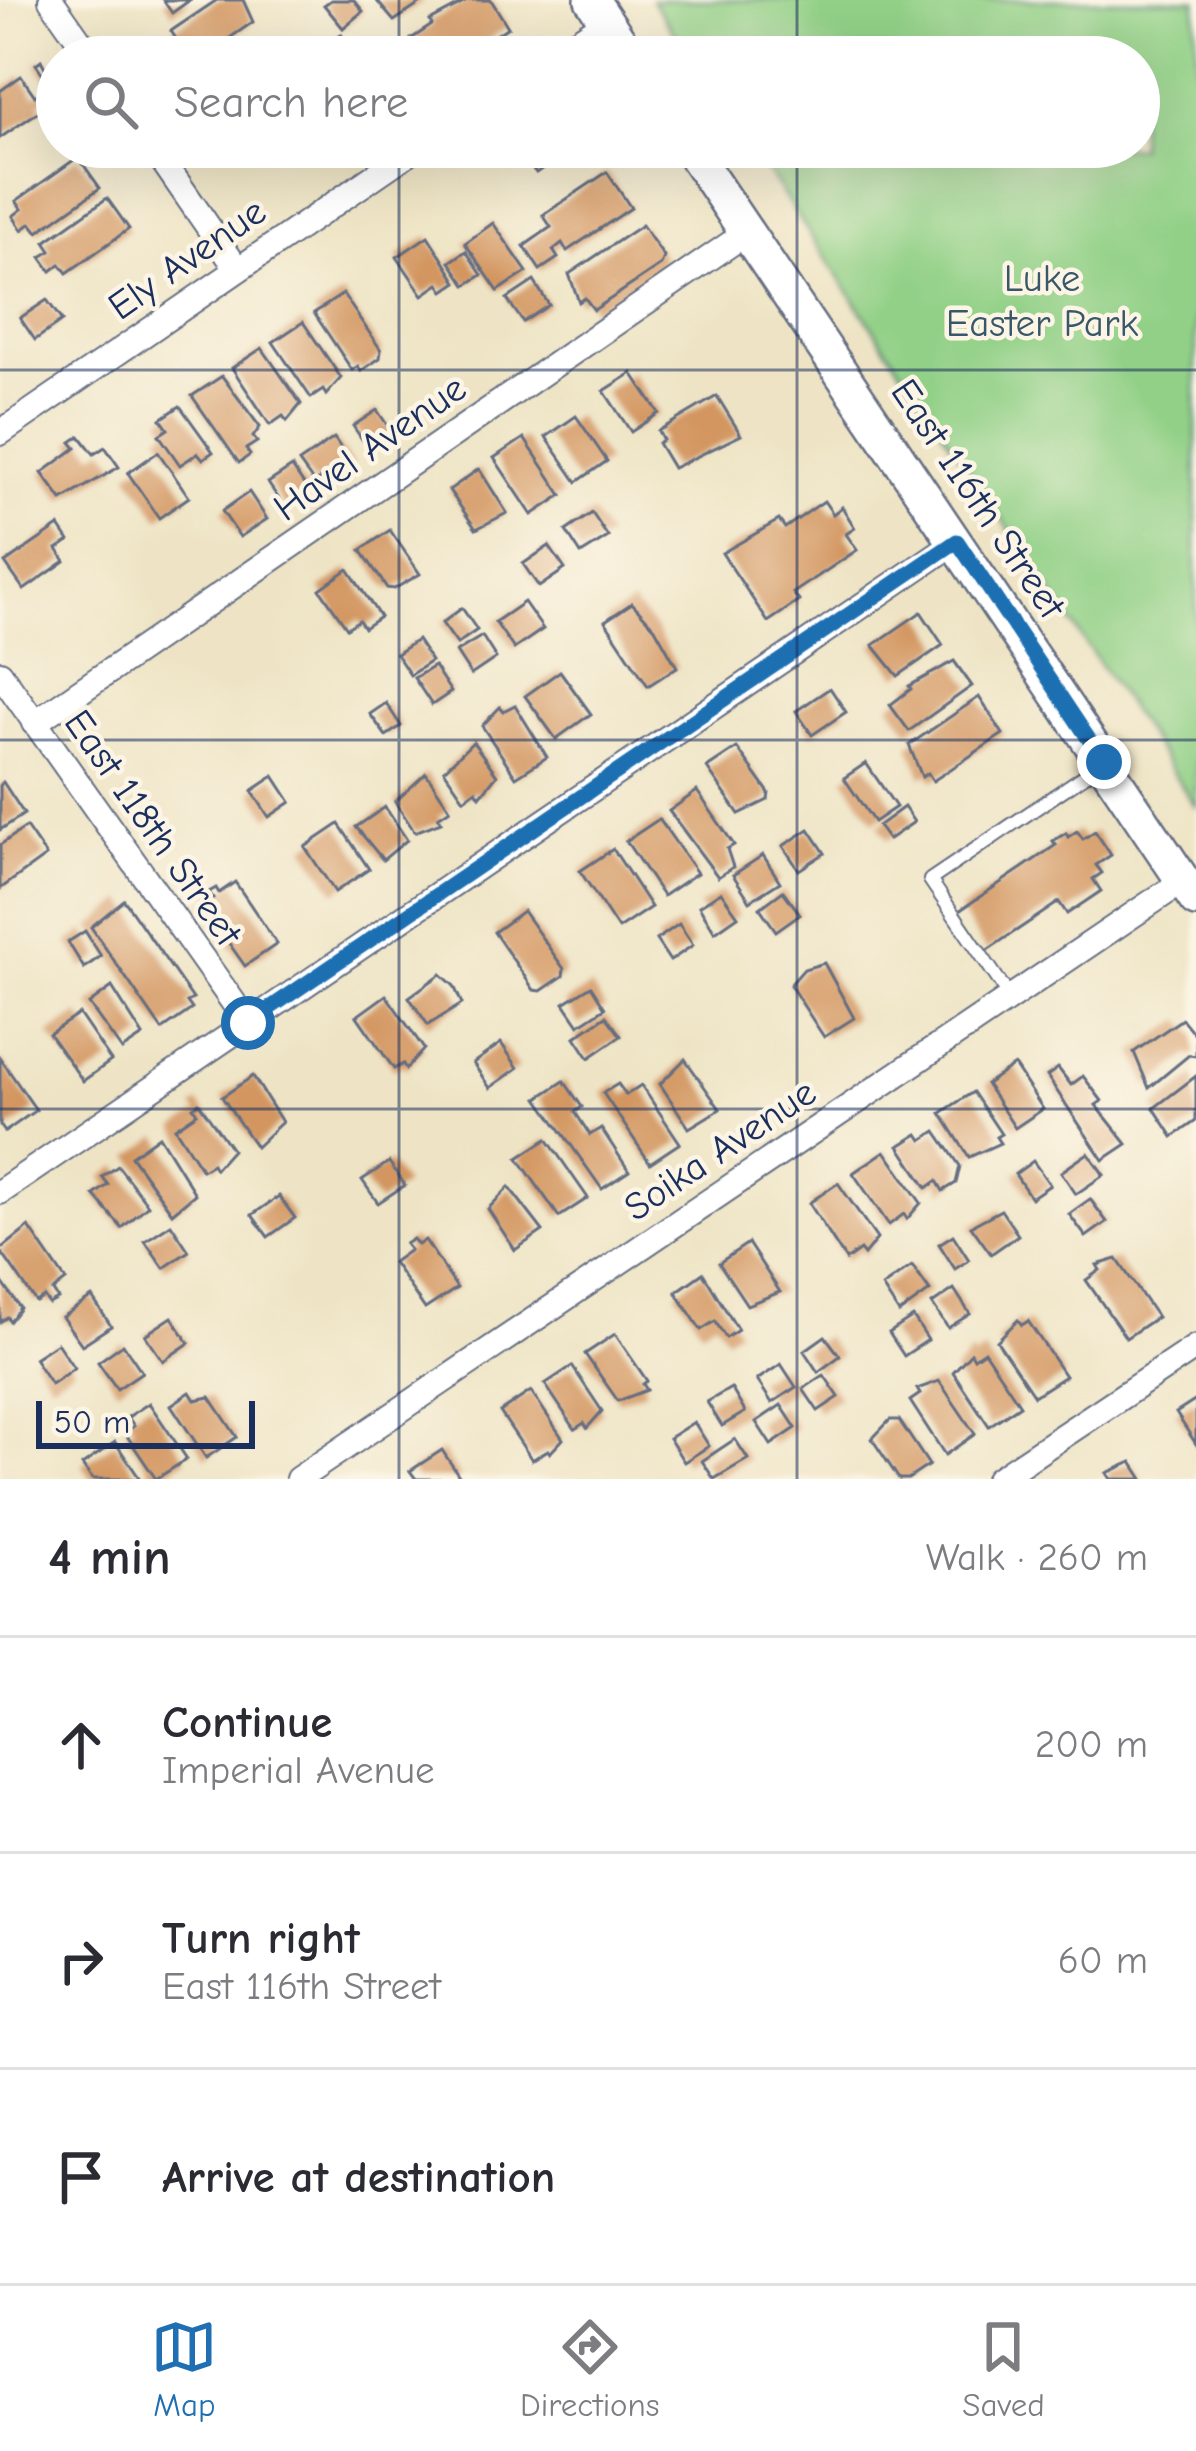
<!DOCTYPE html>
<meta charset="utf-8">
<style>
:root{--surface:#fff;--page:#f2f2f3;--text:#2b2b33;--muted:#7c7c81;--line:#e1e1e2;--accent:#1f6fb2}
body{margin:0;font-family:"Comic Neue",sans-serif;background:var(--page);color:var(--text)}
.scale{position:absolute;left:36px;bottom:30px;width:219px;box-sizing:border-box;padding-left:12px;border:6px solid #1b2f5e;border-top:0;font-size:33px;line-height:42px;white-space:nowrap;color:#1b2f5e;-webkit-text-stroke:9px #fcf5e5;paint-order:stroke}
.stop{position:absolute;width:36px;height:36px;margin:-27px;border:9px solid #1f6fb2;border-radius:50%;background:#fff}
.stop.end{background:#1f6fb2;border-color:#fff;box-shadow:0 3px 12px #0008}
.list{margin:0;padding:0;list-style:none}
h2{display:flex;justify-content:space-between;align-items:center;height:156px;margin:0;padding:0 48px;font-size:51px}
h2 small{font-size:39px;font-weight:400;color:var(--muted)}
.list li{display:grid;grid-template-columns:78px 1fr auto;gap:36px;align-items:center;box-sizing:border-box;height:216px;padding:0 48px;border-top:3px solid var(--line)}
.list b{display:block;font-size:45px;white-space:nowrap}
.list p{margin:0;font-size:39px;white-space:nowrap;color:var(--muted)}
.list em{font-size:39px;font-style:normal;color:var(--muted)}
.icon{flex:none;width:66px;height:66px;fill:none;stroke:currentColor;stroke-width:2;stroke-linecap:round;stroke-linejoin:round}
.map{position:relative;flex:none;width:1196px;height:1479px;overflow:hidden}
.search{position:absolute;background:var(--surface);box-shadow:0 12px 48px #0002;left:36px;right:36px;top:36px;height:132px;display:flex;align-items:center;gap:30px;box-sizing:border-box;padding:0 42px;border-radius:66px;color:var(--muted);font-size:45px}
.sheet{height:804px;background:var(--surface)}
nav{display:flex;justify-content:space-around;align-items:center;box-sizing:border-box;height:168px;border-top:3px solid var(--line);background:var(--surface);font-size:33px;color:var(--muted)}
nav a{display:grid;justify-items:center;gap:6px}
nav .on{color:var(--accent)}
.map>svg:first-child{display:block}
</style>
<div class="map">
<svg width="1196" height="1479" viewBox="0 0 1196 1479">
<rect width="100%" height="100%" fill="#fcf5e5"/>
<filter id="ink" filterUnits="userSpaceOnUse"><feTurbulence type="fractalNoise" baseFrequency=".00833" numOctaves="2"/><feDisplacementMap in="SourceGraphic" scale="24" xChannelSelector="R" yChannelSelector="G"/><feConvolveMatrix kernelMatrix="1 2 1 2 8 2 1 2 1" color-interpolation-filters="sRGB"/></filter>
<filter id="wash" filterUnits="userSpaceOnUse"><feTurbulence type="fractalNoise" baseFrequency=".004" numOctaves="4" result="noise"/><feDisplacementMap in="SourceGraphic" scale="48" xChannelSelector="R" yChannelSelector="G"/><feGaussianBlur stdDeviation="2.7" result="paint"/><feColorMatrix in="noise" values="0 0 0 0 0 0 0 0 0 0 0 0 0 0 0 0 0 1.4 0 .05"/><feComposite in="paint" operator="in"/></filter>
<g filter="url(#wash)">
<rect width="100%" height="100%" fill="#eee4c5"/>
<!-- green -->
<path fill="#91d086" stroke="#568072" stroke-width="3" d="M652,0H1196V807L751,147H1139V57H690Z"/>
<g id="blocks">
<!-- building -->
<g fill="#d39660">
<path d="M163,0H190L172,13Z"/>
<path d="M217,0H243L253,22L202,57H188L171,31Z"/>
<path d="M331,0H354L363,11L343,28L324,5Z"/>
<path d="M376,0H426L394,21Z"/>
<path d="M469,0H491L508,27L463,57H427L416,47L411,39L432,25L430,21Z"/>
<path d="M341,34L357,57H317L314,52Z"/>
<path d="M41,60L57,91L39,103L44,108L0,138V91L21,76L35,96L51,86L36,64Z"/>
<path d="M515,147H574L536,173Z"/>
<path d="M78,157L100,188L38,232L31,223L22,230L13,216L22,209L16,201Z"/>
<path d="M607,172L631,208L567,251L562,243L553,250L558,258L540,270L524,246L551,227L543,215Z"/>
<path d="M107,198L129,229L67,273L60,264L51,271L41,257L51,251L45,242Z"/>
<path d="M493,223L527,272L498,291L465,243Z"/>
<path d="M642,225L664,257L661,265L594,310L585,298L579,302L569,274Z"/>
<path d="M428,236L457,282L444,291L439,284L423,295L397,257Z"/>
<path d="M466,251L482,275L466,285L450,262Z"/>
<path d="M534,281L549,305L523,322L507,299Z"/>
<path d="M343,294L381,350L380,358L361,371L358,366L352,370L314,313Z"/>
<path d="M47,300L62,321L35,340L20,318Z"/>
<path d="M303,322L341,378L326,395L323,390L311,398L273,342Z"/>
<path d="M262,348L301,404L287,421L283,416L270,425L232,368Z"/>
<path d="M632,373L659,413L631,432L604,391Z"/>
<path d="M222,376L260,427L253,437L257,442L246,449L250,455L239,463L192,396Z"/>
<path d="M717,396L741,435L673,468L658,443L663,440L658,431Z"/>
<path d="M180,406L213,452L203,459L198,453L180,465L159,435L168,429L161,419Z"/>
<path d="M377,410L394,435L370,451L353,426Z"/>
<path d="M576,416L607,461L577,482L546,437Z"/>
<path d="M80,436L94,454L105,447L119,467L62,500L42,473L76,448L71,442Z"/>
<path d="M334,438L353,465L328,482L324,476L314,483L299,462Z"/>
<path d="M524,438L562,495L532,515L494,458Z"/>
<path d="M158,452L189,497L159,518L128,473Z"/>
<path d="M292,467L309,492L285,508L268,483Z"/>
<path d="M479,469L507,513L476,529L449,490Z"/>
<path d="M249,492L267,519L240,537L222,511Z"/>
<path d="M824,501L833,514L842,507L855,528L846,534L857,550L793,593L799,601L768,622L722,553L779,520L785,528Z"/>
<path d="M592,513L608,537L581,554L566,531Z"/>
<path d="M59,526L69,541L57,549L65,561L24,590L5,563Z"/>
<path d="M390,530L420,574L394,589L387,588L361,550Z"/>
<path d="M549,546L565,569L539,587L523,564Z"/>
<path d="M348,569L380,617L364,628L359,620L347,628L320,589Z"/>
<path d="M524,602L543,629L514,649L495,622Z"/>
<path d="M632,603L655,628L677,667L648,686L605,621Z"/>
<path d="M462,608L477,630L457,644L442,623Z"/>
<path d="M921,612L943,645L898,676L873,645Z"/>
<path d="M482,636L496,658L471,675L456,652Z"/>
<path d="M417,640L431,661L410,675L396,654Z"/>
<path d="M954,661L972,686L909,731L890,705L911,689L909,686Z"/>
<path d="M434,666L451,692L432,705L414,678Z"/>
<path d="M560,671L591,714L556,739L525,696Z"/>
<path d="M830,688L846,712L812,735L796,711Z"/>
<path d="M979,697L1003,734L933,781L928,773L922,777L909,745Z"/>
<path d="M386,703L401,726L386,736L370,714Z"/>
<path d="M515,705L547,757L516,777L482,726L500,707L503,711Z"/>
<path d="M473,742L497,775L480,796L476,790L464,799L444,770Z"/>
<path d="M737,748L769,793L768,800L739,814L707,768Z"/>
<path d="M866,763L896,807L874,822L844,778Z"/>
<path d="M426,773L450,809L438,817L441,822L415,832L395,802Z"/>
<path d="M274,776L291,802L269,817L252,791Z"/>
<path d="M3,782L24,814L0,830V785Z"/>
<path d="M697,791L734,845L727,849L733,867L718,877L669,811Z"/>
<path d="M385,807L407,840L383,860L356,827Z"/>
<path d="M904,807L914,822L888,840L878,826Z"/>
<path d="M659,819L697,873L663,896L626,841Z"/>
<path d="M339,824L369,869L335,892L305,847Z"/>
<path d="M26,827L46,856L0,889V845Z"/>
<path d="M809,829L825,853L799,870L783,846Z"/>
<path d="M1077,831L1083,839L1095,831L1111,855L1096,865L1102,873L1093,879L1101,891L1067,914L1059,902L986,951L959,911L1056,845L1053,841L1066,833L1068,837Z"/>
<path d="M613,849L651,907L618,929L580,871Z"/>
<path d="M763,855L780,882L750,901L733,875Z"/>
<path d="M235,882L277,944L245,966L202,905L213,898L209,892L216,888L219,893Z"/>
<path d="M783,891L800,914L776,931L760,908Z"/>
<path d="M721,892L738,916L715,932L699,906Z"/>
<path d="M124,900L193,999L187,1002L192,1009L162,1030L91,927Z"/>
<path d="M523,911L564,969L563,976L541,991L534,990L494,932Z"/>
<path d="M679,924L693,945L670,961L656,940Z"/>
<path d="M85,931L101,956L84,968L68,942Z"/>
<path d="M824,963L854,1018L824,1037L790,985L804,969Z"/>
<path d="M441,974L454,986L462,1004L428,1025L409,997Z"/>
<path d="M591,986L605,1008L579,1025L564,1003Z"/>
<path d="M112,987L143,1036L122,1050L89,1004Z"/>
<path d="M386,995L424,1049L406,1069L403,1064L394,1069L357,1016Z"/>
<path d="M79,1014L111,1061L83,1081L49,1034Z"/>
<path d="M606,1016L621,1036L589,1058L575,1037Z"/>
<path d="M1182,1019L1196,1036V1056L1189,1055L1149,1088L1134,1052Z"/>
<path d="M501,1043L518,1068L490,1088L473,1063Z"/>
<path d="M0,1058L36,1110L5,1132L0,1125Z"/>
<path d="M685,1059L720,1109L689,1128L660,1084Z"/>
<path d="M1014,1065L1043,1109L1015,1128L986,1084Z"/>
<path d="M1058,1068L1071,1085L1083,1076L1102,1101L1096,1105L1127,1144L1103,1160L1047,1076Z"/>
<path d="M253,1076L282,1122L256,1147L222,1097Z"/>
<path d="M1196,1076V1121L1173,1137L1154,1108Z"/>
<path d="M564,1081L582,1107L575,1112L590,1135L601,1128L629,1171L602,1189L538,1098Z"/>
<path d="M618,1084L626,1095L641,1085L680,1143L650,1163L603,1093Z"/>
<path d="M973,1092L1001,1134L996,1137L1000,1143L969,1157L941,1113Z"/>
<path d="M199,1103L232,1150L215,1169L212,1164L202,1170L175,1128L197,1113L193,1107Z"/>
<path d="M936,1131L960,1166L956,1183L943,1191L937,1181L927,1188L899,1146L918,1134L922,1140Z"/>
<path d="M159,1136L195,1194L172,1213L131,1156Z"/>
<path d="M547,1139L588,1198L559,1217L518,1158Z"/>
<path d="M885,1151L921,1203L907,1219L904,1214L889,1225L853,1173Z"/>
<path d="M1088,1153L1104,1175L1076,1194L1061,1172Z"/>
<path d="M1033,1161L1050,1185L1031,1198L1015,1174Z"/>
<path d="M389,1162L405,1185L378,1203L362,1180Z"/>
<path d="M118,1166L148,1205L122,1228L94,1195L108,1185L102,1177Z"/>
<path d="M838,1183L877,1239L864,1255L860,1250L846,1260L809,1203Z"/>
<path d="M509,1187L543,1231L515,1250L488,1209Z"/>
<path d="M279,1196L295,1218L268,1237L252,1215Z"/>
<path d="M1090,1199L1107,1222L1086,1237L1069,1214Z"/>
<path d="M1001,1210L1018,1235L991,1254L971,1226Z"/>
<path d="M171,1224L189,1251L164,1268L145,1241Z"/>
<path d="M29,1227L66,1281L53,1291L58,1299L49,1304L44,1297L36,1302L0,1250Z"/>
<path d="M953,1235L969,1260L955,1269L939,1244Z"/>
<path d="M413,1239L418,1245L425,1240L457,1288L425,1309L393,1262L410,1250L405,1244Z"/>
<path d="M748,1243L780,1292L747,1305L719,1263Z"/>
<path d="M1117,1259L1157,1317L1126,1338L1086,1280L1100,1270L1097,1265Z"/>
<path d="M912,1266L930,1291L899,1313L882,1287Z"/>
<path d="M703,1273L738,1330L726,1338L715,1321L701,1330L676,1292Z"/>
<path d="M0,1279L20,1308L10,1321L7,1317L0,1322Z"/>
<path d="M954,1289L970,1314L948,1328L932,1304Z"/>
<path d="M92,1297L111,1326L82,1345L62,1317Z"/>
<path d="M172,1317L189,1343L163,1361L145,1335Z"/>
<path d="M913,1317L928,1340L904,1356L889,1333Z"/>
<path d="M1018,1320L1022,1325L1028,1321L1065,1376L1034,1396L997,1341Z"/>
<path d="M615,1334L647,1381L643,1384L647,1390L618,1401L585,1354Z"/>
<path d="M825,1336L840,1356L818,1372L804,1351Z"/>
<path d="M57,1343L74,1368L51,1384L34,1358Z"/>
<path d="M123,1344L142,1372L117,1389L98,1362Z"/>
<path d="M984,1351L1020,1405L989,1426L953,1372L971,1353L974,1358Z"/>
<path d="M781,1364L796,1387L772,1403L757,1380Z"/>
<path d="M572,1366L602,1411L587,1428L584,1423L575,1429L545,1384Z"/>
<path d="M824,1375L839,1397L818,1411L803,1389Z"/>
<path d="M939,1381L975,1434L945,1455L910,1401L920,1394L917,1389Z"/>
<path d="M731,1388L745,1412L722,1426L707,1402Z"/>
<path d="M531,1391L563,1439L550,1453L548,1450L532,1460L500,1412Z"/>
<path d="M190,1392L195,1400L210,1397L237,1437L206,1458L171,1405Z"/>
<path d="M1196,1400V1444L1176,1413Z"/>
<path d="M149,1403L187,1459L156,1479L125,1433L134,1426L128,1417Z"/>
<path d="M781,1405L796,1428L771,1445L756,1422Z"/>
<path d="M890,1420H899L929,1465L908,1479H899L872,1439Z"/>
<path d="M694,1422L709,1446L684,1462L669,1438Z"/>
<path d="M735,1439L748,1459L714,1479L702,1461Z"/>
<path d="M115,1442L140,1479H92L82,1465Z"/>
<path d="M442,1450L461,1479H416L410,1471Z"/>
<path d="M1132,1462L1143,1479H1111L1107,1473Z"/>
</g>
</g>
</g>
<g filter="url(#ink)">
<use href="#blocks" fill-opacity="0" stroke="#656e82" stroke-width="3"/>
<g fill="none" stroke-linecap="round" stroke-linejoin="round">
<defs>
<path id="service" d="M1010,997L930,880L1103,763"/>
<g id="minor">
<path d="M51,0L91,57"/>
<path d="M553,57L607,21"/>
<path d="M153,147L236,267"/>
<path d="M0,433L417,147"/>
<path d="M0,673L248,1023"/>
<path d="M34,723L746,233"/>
<path d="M0,1192L957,541"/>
<path d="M298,1479L1183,881"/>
<path d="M998,1479L1196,1347"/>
</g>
<g id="secondary">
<path d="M592,0L630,57"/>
<path d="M689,147L1196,900"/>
</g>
</defs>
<!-- service casing -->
<use href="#service" stroke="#656e82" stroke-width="16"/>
<!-- minor casing -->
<use href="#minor" stroke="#656e82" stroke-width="28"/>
<!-- secondary casing -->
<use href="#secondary" stroke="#656e82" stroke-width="38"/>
<!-- service -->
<use href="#service" stroke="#fff" stroke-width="12"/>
<!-- minor -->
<use href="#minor" stroke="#fff" stroke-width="24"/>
<!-- secondary -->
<use href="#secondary" stroke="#fff" stroke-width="33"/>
</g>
</g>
<g fill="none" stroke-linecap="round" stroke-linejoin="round" filter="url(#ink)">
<!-- route -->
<path stroke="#1f6fb2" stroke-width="15" d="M248,1023L957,541L1104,762"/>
</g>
<!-- grid -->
<path fill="none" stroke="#1b2f5e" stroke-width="3" stroke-opacity="0.55" d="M399,0V57M797,0V57M399,147V1479M797,147V1479M0,370H1196M0,740H1196M0,1109H1196"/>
<g text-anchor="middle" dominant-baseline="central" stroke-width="9" stroke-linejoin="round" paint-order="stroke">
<!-- street labels -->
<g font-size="39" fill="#1b2f5e" stroke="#fcf5e5">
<text transform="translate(187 259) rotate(-35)">Ely Avenue</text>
<text transform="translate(370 448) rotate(-35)">Havel Avenue</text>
<text transform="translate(978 499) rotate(56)">East 116th Street</text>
<text transform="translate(153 828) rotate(55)">East 118th Street</text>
<text transform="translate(720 1150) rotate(-34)">Soika Avenue</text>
</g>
<!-- park labels -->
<g font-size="39" fill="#385768" stroke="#fcf5e5">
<text x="1042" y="278">Luke<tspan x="1042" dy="45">Easter Park</tspan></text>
</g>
</g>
</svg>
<div class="scale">50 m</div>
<div class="stop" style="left:248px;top:1023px"></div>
<div class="stop end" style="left:1104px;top:762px"></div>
<div class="search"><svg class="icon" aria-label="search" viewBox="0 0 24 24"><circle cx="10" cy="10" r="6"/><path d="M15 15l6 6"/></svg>Search here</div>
</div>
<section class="sheet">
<h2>4 min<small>Walk · 260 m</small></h2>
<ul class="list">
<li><svg class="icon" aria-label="ahead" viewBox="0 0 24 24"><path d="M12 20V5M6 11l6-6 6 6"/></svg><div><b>Continue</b><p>Imperial Avenue</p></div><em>200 m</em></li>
<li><svg class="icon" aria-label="right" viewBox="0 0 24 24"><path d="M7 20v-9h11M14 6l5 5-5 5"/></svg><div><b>Turn right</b><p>East 116th Street</p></div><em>60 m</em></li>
<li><svg class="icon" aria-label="arrive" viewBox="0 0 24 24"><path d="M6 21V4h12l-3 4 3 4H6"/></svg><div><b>Arrive at destination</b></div></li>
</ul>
</section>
<nav>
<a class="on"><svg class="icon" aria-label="map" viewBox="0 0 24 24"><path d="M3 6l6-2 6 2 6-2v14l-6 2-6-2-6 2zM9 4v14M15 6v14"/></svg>Map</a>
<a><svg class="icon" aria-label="directions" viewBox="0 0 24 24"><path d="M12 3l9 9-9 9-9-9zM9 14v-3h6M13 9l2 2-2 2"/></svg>Directions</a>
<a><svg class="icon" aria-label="saved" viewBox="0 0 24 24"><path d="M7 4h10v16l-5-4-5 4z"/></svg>Saved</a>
</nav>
